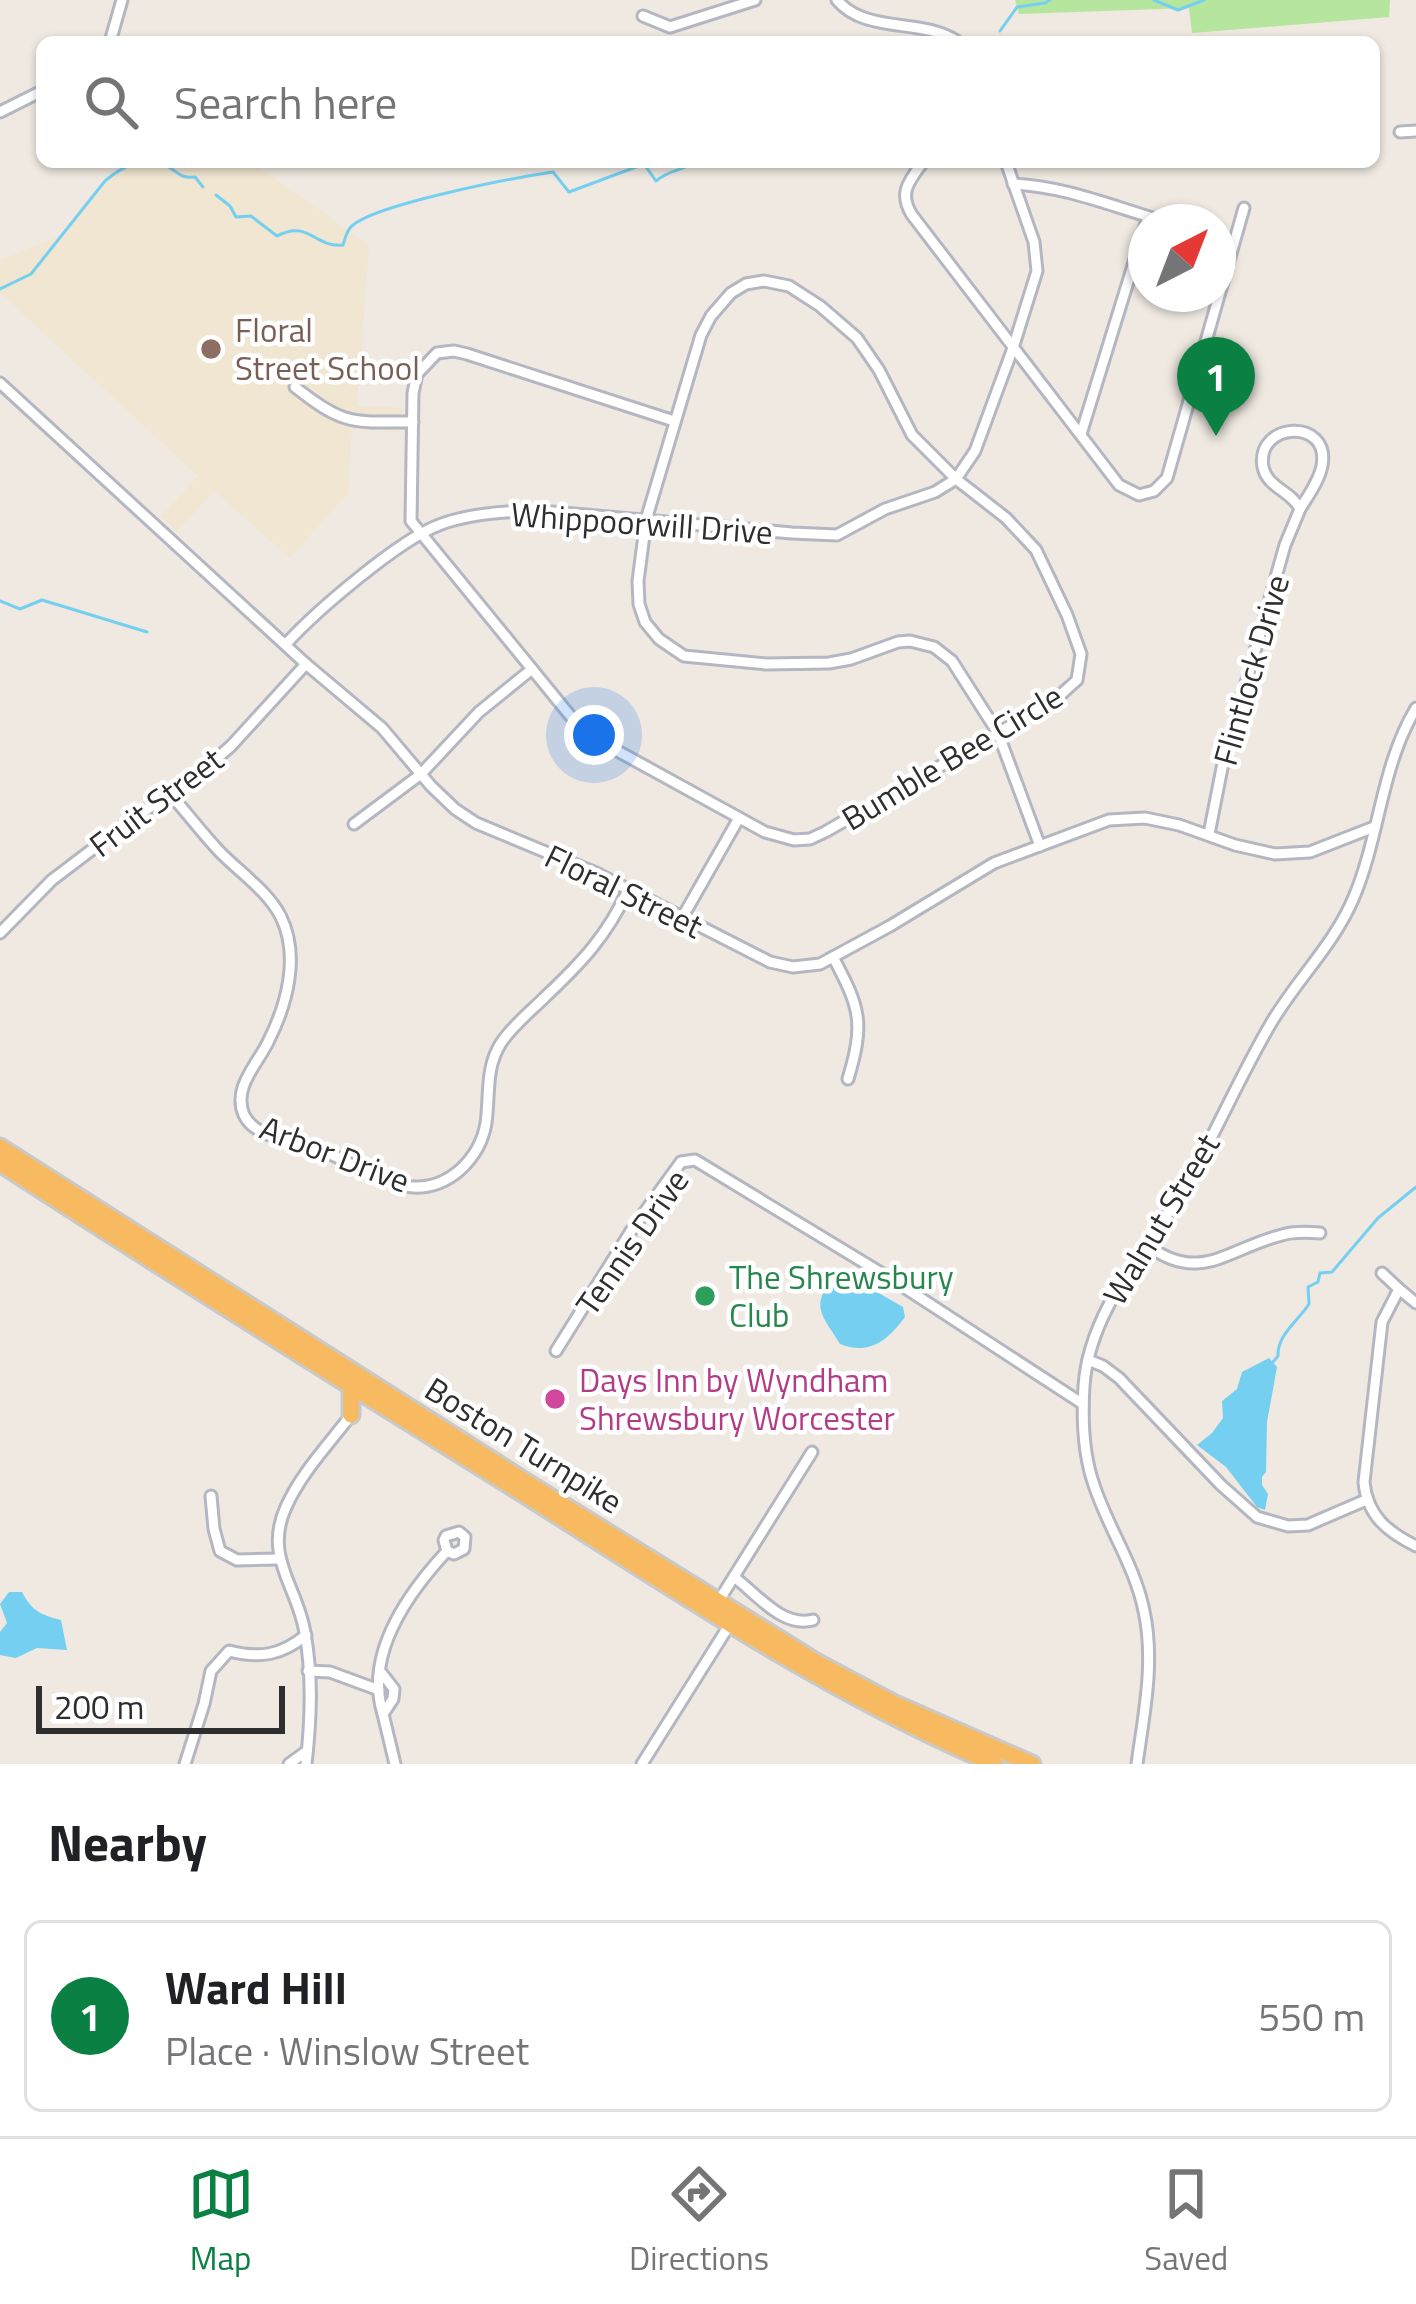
<!DOCTYPE html>
<meta charset="utf-8">
<style>
:root{--surface:#fff;--page:#f2f2f2;--text:#202124;--muted:#757577;--line:#e0e0e0;--accent:#0b8043}
body{margin:0;font-family:"Titillium Web",sans-serif;background:var(--page);color:var(--text)}
.compass{position:absolute;left:1128px;top:204px;width:108px;height:108px;border-radius:50%;background:var(--surface);box-shadow:0 3px 9px #0004;rotate:42deg}
.scale{position:absolute;left:36px;bottom:30px;width:249px;box-sizing:border-box;padding-left:12px;border:6px solid #2e2e2e;border-top:0;font-size:33px;line-height:42px;white-space:nowrap;color:#2e2e2e;-webkit-text-stroke:9px #fff;paint-order:stroke}
.you{position:absolute;left:594px;top:735px;width:42px;height:42px;margin:-30px;border:9px solid #fff;border-radius:50%;background:#1a73e8;box-shadow:0 0 0 18px #1a73e833}
.badge{display:grid;place-items:center;width:78px;height:78px;border-radius:50%;background:var(--accent);color:#fff;font-size:39px;font-weight:700}
.pin{position:absolute;translate:-50% -99px;filter:drop-shadow(0 3px 6px #0008)}
.pin::after{content:'';position:absolute;top:63px;width:42px;height:36px;background:inherit;clip-path:polygon(0 0,100% 0,50% 100%)}
.list{margin:0;padding:0;list-style:none}
h2{display:flex;justify-content:space-between;align-items:center;height:156px;margin:0;padding:0 48px;font-size:51px}
h2 small{font-size:39px;font-weight:400;color:var(--muted)}
.list li{display:grid;grid-template-columns:78px 1fr auto;gap:36px;align-items:center;box-sizing:border-box;height:192px;margin:0 24px 24px;padding:0 24px;border:3px solid var(--line);border-radius:18px}
.list b{display:block;font-size:45px;white-space:nowrap}
.list p{margin:0;font-size:39px;white-space:nowrap;color:var(--muted)}
.list em{font-size:39px;font-style:normal;color:var(--muted)}
.icon{flex:none;width:66px;height:66px;fill:none;stroke:currentColor;stroke-width:2;stroke-linecap:round;stroke-linejoin:round}
.map{position:relative;flex:none;width:1416px;height:1764px;overflow:hidden}
.search{position:absolute;background:var(--surface);box-shadow:0 3px 9px #0004;left:36px;right:36px;top:36px;height:132px;display:flex;align-items:center;gap:30px;box-sizing:border-box;padding:0 42px;border-radius:18px;color:var(--muted);font-size:45px}
.sheet{height:372px;background:var(--surface)}
nav{display:flex;justify-content:space-around;align-items:center;box-sizing:border-box;height:168px;border-top:3px solid var(--line);background:var(--surface);font-size:33px;color:var(--muted)}
nav a{display:grid;justify-items:center;gap:6px}
nav .on{color:var(--accent)}
.map>svg:first-child{display:block}
</style>
<div class="map">
<svg width="1416" height="1764" viewBox="0 0 1416 1764">
<rect width="100%" height="100%" fill="#efe9e1"/>
<!-- education -->
<path fill="#f0e6d1" d="M125,162H252L369,245L357,406L402,408L401,432L352,428L348,493L290,558L214,491L177,532L161,516L198,476L0,293V260L60,236Z"/>
<!-- green -->
<path fill="#b6e59e" d="M1015,0H1390L1389,17L1192,33L1189,8L1019,14Z"/>
<!-- water -->
<g fill="#75cff0">
<path d="M842,1281L863,1284L903,1307L905,1317C888,1340 869,1356 840,1344C826,1320 810,1308 829,1284Z"/>
<path d="M1269,1358L1277,1367L1267,1422L1266,1472L1262,1477V1485L1268,1494L1265,1510L1257,1507L1226,1467L1197,1445L1212,1433L1223,1418L1222,1401L1237,1389L1242,1372Z"/>
<path d="M9,1592H22C32,1611 41,1615 61,1620L67,1650L37,1648L16,1658L0,1655V1632L7,1623L0,1604Z"/>
</g>
<g fill="none" stroke-linecap="round" stroke-linejoin="round">
<!-- stream -->
<g stroke="#75cff0" stroke-width="3">
<path d="M1154,0L1178,10L1204,0"/>
<path d="M1000,31L1017,7L1045,3L1050,0"/>
<path d="M216,195L230,206L236,217L251,216L277,236C309,219 314,248 343,245C345,239 346,233 350,228C368,205 519,177 553,172L569,192L644,164L656,181C670,169 683,171 694,162"/>
<path d="M0,289L31,274L105,181C121,167 148,153 169,167C181,175 181,178 195,177L203,187"/>
<path d="M0,601L20,609L42,600L147,632"/>
<path d="M1273,1362L1278,1356C1277,1335 1298,1321 1309,1304L1308,1287L1318,1282L1320,1273L1332,1272L1378,1218L1416,1187"/>
</g>
<defs>
<g id="minor">
<path d="M837,0C867,35 922,17 958,42"/>
<path d="M643,16L670,27L755,0"/>
<path d="M110,42L122,0"/>
<path d="M0,112L42,91"/>
<path d="M1400,132L1416,131"/>
<path d="M923,162C909,181 898,193 912,215L1119,485L1139,495L1154,491L1167,478L1244,208"/>
<path d="M1013,184C1066,186 1116,208 1167,222"/>
<path d="M0,383L306,664L382,728L431,786L455,809L476,823L596,873L770,962L793,967L820,964L890,926L994,863L1109,820L1145,818L1179,825L1235,845L1275,854L1310,852L1374,827"/>
<path d="M295,387C344,426 352,422 413,422"/>
<path d="M674,421L467,354L454,351L437,353L417,374L413,393L411,521L572,718L592,737L765,832L794,840L810,839L825,832L998,733L1056,699L1077,680L1081,654L1067,615L1036,550L1006,518L956,479L912,435L879,370L857,338L820,306L789,286L764,281L746,284L731,293L711,316L701,335L646,520L638,581L639,604L645,622L659,639L684,656L766,664L829,663L851,659L898,642L910,641L934,647L952,661L998,733L1040,846"/>
<path d="M1081,434L1148,217"/>
<path d="M286,644C316,611 399,540 439,525C470,513 508,511 540,511L792,533L837,535L885,509L935,492L956,479L975,451L1013,348L1037,271L1034,242L1006,162"/>
<path d="M171,795C187,813 202,833 219,851C238,871 268,891 281,917C300,956 287,1004 269,1040C258,1064 232,1087 244,1115C256,1140 295,1139 317,1148C364,1166 411,1212 460,1170C474,1157 483,1142 486,1123C490,1095 485,1068 501,1043C513,1025 530,1012 545,997C581,963 607,936 628,890"/>
<path d="M354,824L421,774L479,712L532,669"/>
<path d="M1209,834L1222,768L1285,545L1300,509C1292,491 1267,488 1263,467C1255,422 1331,417 1322,466C1319,481 1308,496 1300,509"/>
<path d="M682,918L739,818"/>
<path d="M0,933L52,880L127,823L200,773L231,746L306,664"/>
<path d="M833,957C860,1008 865,1022 848,1079"/>
<path d="M1147,1245C1200,1285 1229,1248 1282,1235C1294,1231 1308,1232 1320,1233"/>
<path d="M1382,1273L1399,1289"/>
<path d="M1416,1303L1399,1289L1382,1322L1364,1482C1367,1515 1387,1532 1416,1546"/>
<path d="M556,1351L631,1231L681,1162L695,1160L896,1282L1083,1404"/>
<path d="M1088,1360L1103,1366L1119,1378L1221,1485L1257,1517L1288,1526L1308,1525L1366,1500"/>
<path d="M211,1496L214,1529L220,1551L237,1560L279,1559"/>
<path d="M734,1577C757,1594 782,1628 813,1620"/>
<path d="M718,1602L812,1452"/>
<path d="M308,1671L330,1672L379,1690"/>
<path d="M380,1671L394,1689L393,1699L383,1714C364,1654 408,1593 447,1551L454,1554L464,1549L465,1537L459,1532L446,1536L444,1540L447,1551"/>
<path d="M383,1714L395,1764"/>
<path d="M185,1764L204,1704L211,1671L229,1651C260,1659 282,1655 306,1635"/>
<path d="M289,1764L307,1751"/>
<path d="M306,1764C311,1720 313,1677 305,1633C298,1587 263,1557 286,1507C301,1473 329,1444 351,1415"/>
<path d="M642,1764L730,1624"/>
<path d="M1137,1764C1144,1713 1155,1662 1144,1611C1135,1566 1108,1528 1094,1485C1083,1454 1082,1418 1084,1386C1088,1325 1127,1273 1161,1224C1205,1160 1231,1092 1270,1025C1296,980 1334,945 1354,897C1380,835 1381,766 1416,708"/>
</g>
<g id="trunk">
<path d="M0,1147L526,1482L816,1662L893,1703L1032,1764"/>
<path d="M0,1163C178,1279 358,1390 538,1503C686,1597 833,1695 995,1764"/>
<path d="M351,1415V1386"/>
</g>
</defs>
<!-- minor casing -->
<use href="#minor" stroke="#b4b7c1" stroke-width="15"/>
<!-- trunk casing -->
<use href="#trunk" stroke="#c9c9c9" stroke-width="21"/>
<!-- minor -->
<use href="#minor" stroke="#fff" stroke-width="9"/>
<!-- trunk -->
<use href="#trunk" stroke="#f8ba60" stroke-width="15"/>
</g>
<!-- markers -->
<circle fill="#8d6e63" stroke="#fff" stroke-width="4.5" cx="211" cy="349" r="12"/>
<circle fill="#2e9e5b" stroke="#fff" stroke-width="4.5" cx="705" cy="1296" r="12"/>
<circle fill="#d1479c" stroke="#fff" stroke-width="4.5" cx="555" cy="1399" r="12"/>
<g text-anchor="middle" dominant-baseline="central" stroke-width="9" stroke-linejoin="round" paint-order="stroke">
<!-- education labels -->
<g font-size="33" fill="#785e54" stroke="#fff" text-anchor="start">
<text x="235" y="330">Floral<tspan x="235" dy="38">Street School</tspan></text>
</g>
<!-- street labels -->
<g font-size="33" fill="#2e2e2e" stroke="#fff">
<text transform="translate(642 523) rotate(4)">Whippoorwill Drive</text>
<text transform="translate(1251 670) rotate(-74)">Flintlock Drive</text>
<text transform="translate(952 757) rotate(-31)">Bumble Bee Circle</text>
<text transform="translate(156 802) rotate(-37)">Fruit Street</text>
<text transform="translate(624 891) rotate(26)">Floral Street</text>
<text transform="translate(335 1154) rotate(21)">Arbor Drive</text>
<text transform="translate(1161 1219) rotate(-59)">Walnut Street</text>
<text transform="translate(632 1242) rotate(-55)">Tennis Drive</text>
<text transform="translate(524 1445) rotate(32)">Boston Turnpike</text>
</g>
<!-- leisure labels -->
<g font-size="33" fill="#27864d" stroke="#fff" text-anchor="start">
<text x="729" y="1277">The Shrewsbury<tspan x="729" dy="38">Club</tspan></text>
</g>
<!-- hotel labels -->
<g font-size="33" fill="#b23c85" stroke="#fff" text-anchor="start">
<text x="579" y="1380">Days Inn by Wyndham<tspan x="579" dy="38">Shrewsbury Worcester</tspan></text>
</g>
</g>
</svg>
<svg class="compass" viewBox="-18 -18 36 36"><path d="M0-13l5 13h-10z" fill="#e53935"/><path d="M0 13l5-13h-10z" fill="#757577"/></svg>
<div class="scale">200 m</div>
<div class="you"></div>
<div class="pin badge" style="left:1216px;top:436px">1</div>
<div class="search"><svg class="icon" aria-label="search" viewBox="0 0 24 24"><circle cx="10" cy="10" r="6"/><path d="M15 15l6 6"/></svg>Search here</div>
</div>
<section class="sheet">
<h2>Nearby<small></small></h2>
<ul class="list">
<li><span class="badge">1</span><div><b>Ward Hill</b><p>Place · Winslow Street</p></div><em>550 m</em></li>
</ul>
</section>
<nav>
<a class="on"><svg class="icon" aria-label="map" viewBox="0 0 24 24"><path d="M3 6l6-2 6 2 6-2v14l-6 2-6-2-6 2zM9 4v14M15 6v14"/></svg>Map</a>
<a><svg class="icon" aria-label="directions" viewBox="0 0 24 24"><path d="M12 3l9 9-9 9-9-9zM9 14v-3h6M13 9l2 2-2 2"/></svg>Directions</a>
<a><svg class="icon" aria-label="saved" viewBox="0 0 24 24"><path d="M7 4h10v16l-5-4-5 4z"/></svg>Saved</a>
</nav>
